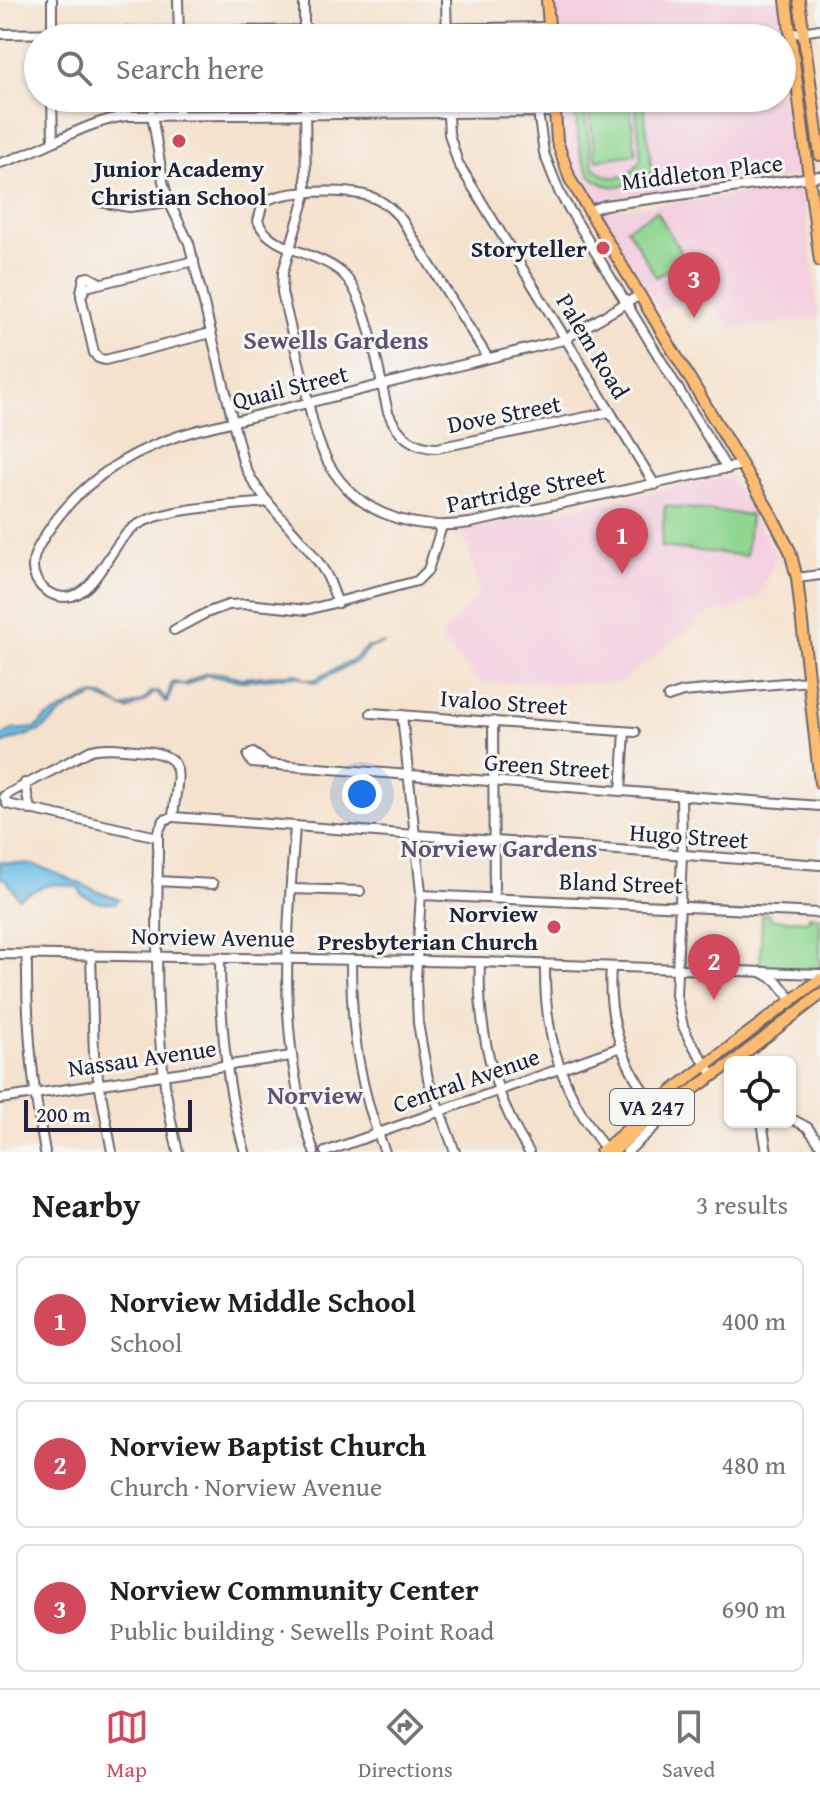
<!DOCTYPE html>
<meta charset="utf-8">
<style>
:root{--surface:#fff;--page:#f2f2f2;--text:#202124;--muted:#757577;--line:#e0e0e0;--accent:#d1495b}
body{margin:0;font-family:"Gentium Book Plus",serif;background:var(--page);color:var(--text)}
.controls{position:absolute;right:24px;bottom:24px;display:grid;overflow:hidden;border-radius:12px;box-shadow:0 2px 6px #0004}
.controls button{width:72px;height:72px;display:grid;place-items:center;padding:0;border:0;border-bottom:2px solid var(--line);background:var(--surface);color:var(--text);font:40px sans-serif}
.scale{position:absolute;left:24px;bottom:20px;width:168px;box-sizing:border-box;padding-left:8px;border:4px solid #22223b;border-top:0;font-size:22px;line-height:28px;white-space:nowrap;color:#22223b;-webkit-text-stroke:6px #f6f6f2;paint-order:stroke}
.you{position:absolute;left:362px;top:794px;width:28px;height:28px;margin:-20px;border:6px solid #fff;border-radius:50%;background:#1a73e8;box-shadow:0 0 0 12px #1a73e833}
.badge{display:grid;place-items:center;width:52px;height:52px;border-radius:50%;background:var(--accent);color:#fff;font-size:26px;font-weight:700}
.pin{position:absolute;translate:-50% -66px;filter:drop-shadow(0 2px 4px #0008)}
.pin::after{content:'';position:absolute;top:42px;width:28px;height:24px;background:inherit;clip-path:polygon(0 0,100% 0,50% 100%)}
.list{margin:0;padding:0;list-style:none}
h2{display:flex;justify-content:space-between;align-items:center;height:104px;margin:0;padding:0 32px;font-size:34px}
h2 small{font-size:26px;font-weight:400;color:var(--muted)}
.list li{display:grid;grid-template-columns:52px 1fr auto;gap:24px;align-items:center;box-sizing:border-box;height:128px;margin:0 16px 16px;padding:0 16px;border:2px solid var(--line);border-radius:12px}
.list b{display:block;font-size:30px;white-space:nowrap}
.list p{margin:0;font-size:26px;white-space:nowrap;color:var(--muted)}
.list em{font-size:26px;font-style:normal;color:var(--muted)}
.icon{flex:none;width:44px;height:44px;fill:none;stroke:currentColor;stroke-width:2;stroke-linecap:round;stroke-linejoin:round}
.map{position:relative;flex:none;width:820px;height:1152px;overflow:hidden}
.search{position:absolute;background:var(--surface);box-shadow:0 2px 6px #0004;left:24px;right:24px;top:24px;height:88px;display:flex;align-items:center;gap:20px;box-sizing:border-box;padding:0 28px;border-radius:44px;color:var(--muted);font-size:30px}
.sheet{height:536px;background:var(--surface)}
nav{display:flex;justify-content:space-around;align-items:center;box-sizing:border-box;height:112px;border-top:2px solid var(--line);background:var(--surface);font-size:22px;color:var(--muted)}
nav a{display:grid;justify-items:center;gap:4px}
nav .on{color:var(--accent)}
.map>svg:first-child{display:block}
</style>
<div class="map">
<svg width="820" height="1152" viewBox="0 0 820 1152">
<rect width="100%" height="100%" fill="#f6f6f2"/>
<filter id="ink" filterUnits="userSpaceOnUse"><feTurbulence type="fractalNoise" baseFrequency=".0125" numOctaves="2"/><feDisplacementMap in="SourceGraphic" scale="16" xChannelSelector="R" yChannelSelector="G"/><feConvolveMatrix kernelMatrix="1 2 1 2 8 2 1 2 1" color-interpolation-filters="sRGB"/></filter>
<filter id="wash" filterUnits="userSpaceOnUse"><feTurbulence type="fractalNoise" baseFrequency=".006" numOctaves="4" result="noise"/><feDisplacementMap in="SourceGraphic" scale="32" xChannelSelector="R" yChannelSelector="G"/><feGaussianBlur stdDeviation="1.8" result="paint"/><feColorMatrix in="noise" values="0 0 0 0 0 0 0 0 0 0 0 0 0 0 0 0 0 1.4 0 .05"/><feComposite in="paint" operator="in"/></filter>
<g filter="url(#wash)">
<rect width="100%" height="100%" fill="#f5e2cd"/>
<!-- built -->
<g fill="#f3cfe0">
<path d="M551,0H780L802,175L589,203L571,171L565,152L558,98H782V38H554Z"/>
<path d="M802,187L819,319L728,329L721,316L711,283L662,313L599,212Z"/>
<path d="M730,476L776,555L759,596L723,614V609L710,614L618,683H481L440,639L481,592L463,531Z"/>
</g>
<!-- green -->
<g fill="#90d792" stroke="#597c66" stroke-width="2">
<path d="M574,98H582L593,166C610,184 631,180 641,158L635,98H643L652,173L645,174L644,171C636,181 625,188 611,186C574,181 578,126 574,98Z"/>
<path d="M587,98H629L636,154L596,160Z"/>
<path d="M657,211L685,259L656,277L627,228Z"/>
<path d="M665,506L750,515L746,556L661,547Z"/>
<path d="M762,914H769L770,919L808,921L809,916L820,917V967L811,970L760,965Z"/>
</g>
<!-- water -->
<g fill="#67bce4" stroke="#446f90" stroke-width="2">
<path d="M385,643L369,648L358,661L315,683L296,676L242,681L206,675L186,686L174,684L167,703L164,702L158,693H154L144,702L128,710L96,696L70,707L40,731L0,744V736L12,730L36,728L44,719L90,695L103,696L124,708L143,701L151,692H160L166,700L172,682L184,684L206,673H220L242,678L296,673L305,679L314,680L353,660L366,648Z"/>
<path d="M0,861C13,866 24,862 37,866C65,875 91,891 119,899L115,903H100L82,895L79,888C53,879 41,887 18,898L7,880L0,877Z"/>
</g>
</g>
<g filter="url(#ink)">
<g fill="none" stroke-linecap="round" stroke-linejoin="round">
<defs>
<g id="minor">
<path d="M52,0V37"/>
<path d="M178,0L179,38"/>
<path d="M304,0V38"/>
<path d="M446,0L447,38"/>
<path d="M0,34L549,27"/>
<path d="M790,34L820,29"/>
<path d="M52,98L53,141"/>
<path d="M179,98V115"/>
<path d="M305,98L306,194L283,272L282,292C289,322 296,352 304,382C309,405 313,430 323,452C349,512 409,532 470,523L742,465"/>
<path d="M447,98L449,134L458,163L655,485"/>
<path d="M538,112L544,153L560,194L727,469"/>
<path d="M152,114L163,181L169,202L189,243L243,462C261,506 303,534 326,574C331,583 334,594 338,603"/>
<path d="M0,163C44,151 80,123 126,116L555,112"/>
<path d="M100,202L129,207L169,202"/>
<path d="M590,210L605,205L820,176"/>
<path d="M194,261L86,287L81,296L94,353L98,358L105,360L211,333"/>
<path d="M81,292L84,278L89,277L100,283"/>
<path d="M488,358L402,220C393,210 384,201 371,197C349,189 281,189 263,203L258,221C269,252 322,251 345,276C369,302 379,376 388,412C397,434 412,448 437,448L610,412"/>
<path d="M268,502C231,506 167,507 137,525C110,541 97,596 66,597C54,597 42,591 36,579C28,563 37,548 46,534C81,480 135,447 198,430L563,340L640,295"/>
<path d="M797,578L820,575"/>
<path d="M174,630L206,613L228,605L247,604L307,610L417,581L428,570L442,526"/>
<path d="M668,697L683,692L809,681"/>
<path d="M371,713L635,732"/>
<path d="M402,715L421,892L416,978L418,1023L428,1079L455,1152"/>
<path d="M493,721L494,898"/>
<path d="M270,765L253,753L248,756L252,763L820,806"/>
<path d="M25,783L30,810"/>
<path d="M621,791L625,732"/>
<path d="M681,796L682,855L676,995L683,1026L690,1041L714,1076"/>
<path d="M173,817L820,865"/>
<path d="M173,817L164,820L158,832C158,945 150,1040 178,1152"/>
<path d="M295,826C287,942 276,1039 314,1152"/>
<path d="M158,837L7,804L4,796L91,750C106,746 122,749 136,750C191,754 177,773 173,817"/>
<path d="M157,881L213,884"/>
<path d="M291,889L360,891"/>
<path d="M421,895L820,913"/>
<path d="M0,954L480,962L820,974"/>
<path d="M27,954C26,1021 32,1086 45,1152"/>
<path d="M91,955L94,1056L112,1152"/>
<path d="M220,957C220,1024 226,1088 245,1152"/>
<path d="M351,960C351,1027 359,1090 385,1152"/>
<path d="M480,962C477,1028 493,1096 529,1152"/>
<path d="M545,965C544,1039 562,1092 607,1151"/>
<path d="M611,967C607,1019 623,1069 657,1108"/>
<path d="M763,973L777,981L792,1000"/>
<path d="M0,1099L291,1056"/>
<path d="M790,1118L807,1127L820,1144"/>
<path d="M762,1122L767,1152"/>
<path d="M325,1152L621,1047"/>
<path d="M627,1152L679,1104"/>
</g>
<g id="major">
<path d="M547,0L550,38"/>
<path d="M786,0L820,261"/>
<path d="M799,0L820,155"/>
<path d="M554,98L557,141L570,179L770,512L790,551L797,578L820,783"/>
<path d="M733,1062L820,995"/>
<path d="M601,1152L677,1087L820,979"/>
<path d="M613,1152L646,1122L730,1064"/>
</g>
</defs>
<!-- minor casing -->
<use href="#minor" stroke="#6c656e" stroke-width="12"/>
<!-- major casing -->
<use href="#major" stroke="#6c656e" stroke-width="14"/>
<!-- minor -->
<use href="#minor" stroke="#fff" stroke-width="8"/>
<!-- major -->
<use href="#major" stroke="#fdbc6f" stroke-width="10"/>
</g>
</g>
<!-- markers -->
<g fill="#d1495b" stroke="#f6f6f2" stroke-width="3">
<circle cx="179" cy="141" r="8"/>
<circle cx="603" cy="248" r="8"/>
<circle cx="554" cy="927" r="8"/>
</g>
<g text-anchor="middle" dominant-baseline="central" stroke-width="6" stroke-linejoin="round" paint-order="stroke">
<!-- shield labels -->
<rect fill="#f6f6f2" stroke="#626272" stroke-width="2" x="610" y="1089" width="84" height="36" rx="6"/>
<g font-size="22" font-weight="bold" fill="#22223b">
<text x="652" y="1107">VA 247</text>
</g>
<!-- poi labels -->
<g font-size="24" font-weight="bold" fill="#22223b" stroke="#f6f6f2" text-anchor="end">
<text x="179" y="168" text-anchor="middle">Junior Academy<tspan x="179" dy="28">Christian School</tspan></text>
<text x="587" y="248">Storyteller</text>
<text x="538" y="913">Norview<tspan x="538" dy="28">Presbyterian Church</tspan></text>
</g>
<!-- street labels -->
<g font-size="24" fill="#22223b" stroke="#f6f6f2">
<text transform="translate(702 172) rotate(-7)">Middleton Place</text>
<text transform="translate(593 346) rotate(59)">Palem Road</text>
<text transform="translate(290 387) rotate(-14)">Quail Street</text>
<text transform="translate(504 414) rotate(-11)">Dove Street</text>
<text transform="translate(526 489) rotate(-11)">Partridge Street</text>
<text transform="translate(504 702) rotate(4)">Ivaloo Street</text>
<text transform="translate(547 766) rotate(4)">Green Street</text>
<text transform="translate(689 836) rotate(4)">Hugo Street</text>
<text transform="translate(621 883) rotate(2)">Bland Street</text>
<text transform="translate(213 937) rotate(1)">Norview Avenue</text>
<text transform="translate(142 1058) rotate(-8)">Nassau Avenue</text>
<text transform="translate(466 1080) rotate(-19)">Central Avenue</text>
</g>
<!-- neighbourhood labels -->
<g font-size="26" font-weight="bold" fill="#5e5174" stroke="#f6f6f2">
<text x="336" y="339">Sewells Gardens</text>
<text x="499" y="847">Norview Gardens</text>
<text x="315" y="1094">Norview</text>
</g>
</g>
</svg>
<div class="controls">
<button><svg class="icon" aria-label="locate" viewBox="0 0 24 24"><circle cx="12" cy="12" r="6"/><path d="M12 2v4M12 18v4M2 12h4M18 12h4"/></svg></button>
</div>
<div class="scale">200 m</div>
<div class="you"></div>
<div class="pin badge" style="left:622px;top:574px">1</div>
<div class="pin badge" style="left:714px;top:1000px">2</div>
<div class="pin badge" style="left:694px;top:318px">3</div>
<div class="search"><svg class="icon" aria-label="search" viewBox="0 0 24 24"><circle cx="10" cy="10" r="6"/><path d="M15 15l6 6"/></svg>Search here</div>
</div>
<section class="sheet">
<h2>Nearby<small>3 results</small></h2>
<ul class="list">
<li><span class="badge">1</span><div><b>Norview Middle School</b><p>School</p></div><em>400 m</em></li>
<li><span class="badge">2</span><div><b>Norview Baptist Church</b><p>Church · Norview Avenue</p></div><em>480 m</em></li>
<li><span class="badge">3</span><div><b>Norview Community Center</b><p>Public building · Sewells Point Road</p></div><em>690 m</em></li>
</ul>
</section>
<nav>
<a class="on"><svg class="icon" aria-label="map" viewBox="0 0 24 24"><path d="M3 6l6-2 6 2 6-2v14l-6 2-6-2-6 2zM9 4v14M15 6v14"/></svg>Map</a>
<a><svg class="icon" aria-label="directions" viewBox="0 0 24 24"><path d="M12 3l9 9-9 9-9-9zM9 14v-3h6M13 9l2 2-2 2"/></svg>Directions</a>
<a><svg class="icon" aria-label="saved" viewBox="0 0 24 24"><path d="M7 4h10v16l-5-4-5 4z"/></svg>Saved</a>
</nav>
